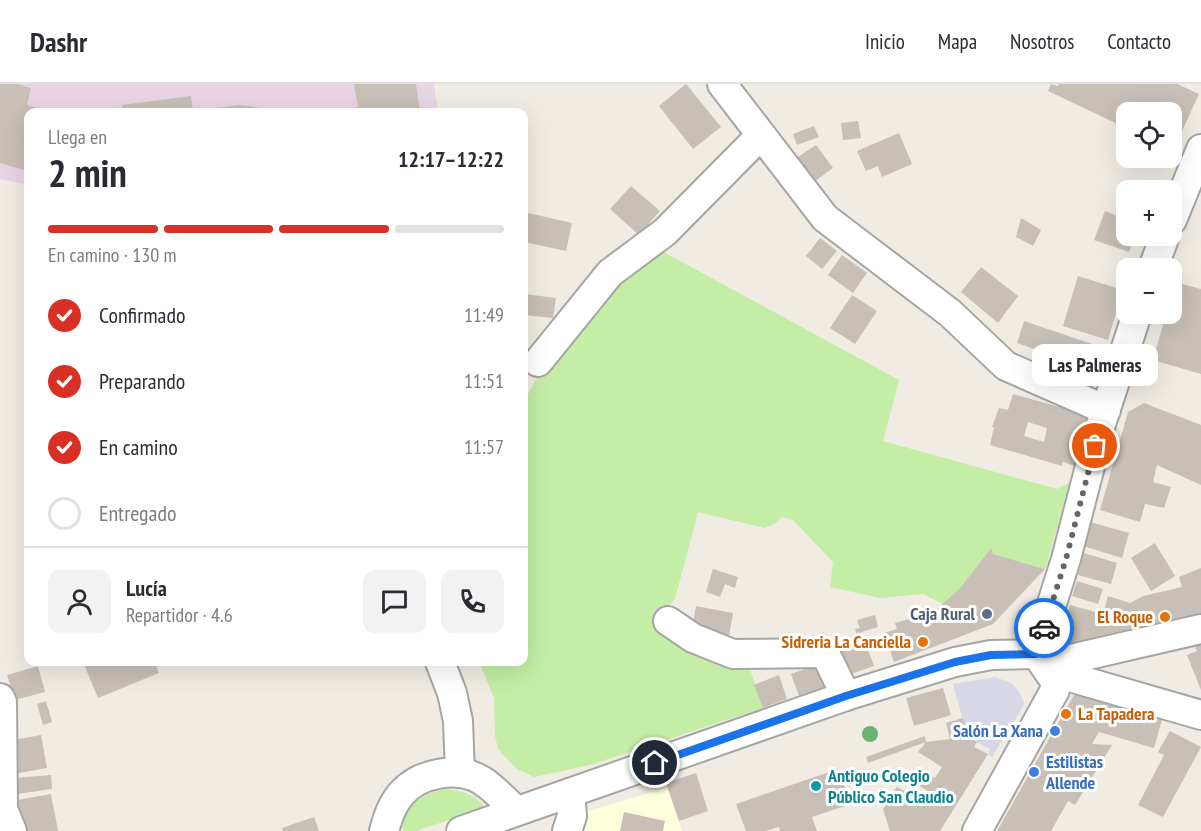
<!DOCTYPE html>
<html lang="es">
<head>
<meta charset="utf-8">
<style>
	:root { --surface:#fff; --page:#f2f2f3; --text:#2b2b33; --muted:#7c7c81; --line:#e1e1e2; --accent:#d93025 }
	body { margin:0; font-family:"PT Sans Narrow",sans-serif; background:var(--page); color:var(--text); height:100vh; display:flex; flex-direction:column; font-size:22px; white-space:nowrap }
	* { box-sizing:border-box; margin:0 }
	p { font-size:20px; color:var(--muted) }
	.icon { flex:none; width:33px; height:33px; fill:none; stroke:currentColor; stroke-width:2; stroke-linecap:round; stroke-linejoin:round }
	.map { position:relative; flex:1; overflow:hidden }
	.drawer { position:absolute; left:24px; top:24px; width:504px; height:558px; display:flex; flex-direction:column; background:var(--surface); border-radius:12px; box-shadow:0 6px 24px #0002 }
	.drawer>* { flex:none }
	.controls { position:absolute; left:1116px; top:18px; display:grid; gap:12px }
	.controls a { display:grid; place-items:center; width:66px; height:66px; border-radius:12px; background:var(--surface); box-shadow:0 6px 24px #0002; font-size:30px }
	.pin { position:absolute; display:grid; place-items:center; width:51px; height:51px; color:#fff; margin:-26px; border:3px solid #fff; border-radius:50%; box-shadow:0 2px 6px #0007 }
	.courier { position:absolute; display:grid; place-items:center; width:60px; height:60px; margin:-30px; border:4px solid #1a73e8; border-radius:50%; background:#fff; color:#222; box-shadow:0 2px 8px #0007 }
	.bubble { position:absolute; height:42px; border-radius:12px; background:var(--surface); box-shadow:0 6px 24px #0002; font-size:20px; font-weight:700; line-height:42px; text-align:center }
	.summary em { font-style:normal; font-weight:700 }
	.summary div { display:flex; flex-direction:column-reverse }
	.summary { display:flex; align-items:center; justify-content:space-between; height:102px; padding:0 24px }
	h1 { font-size:39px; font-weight:700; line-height:45px }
	.bar { display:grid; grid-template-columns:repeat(4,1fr); gap:9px 6px; align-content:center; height:72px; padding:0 24px }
	.bar i { height:8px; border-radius:4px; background:var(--line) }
	.bar .selected { background:var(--accent) }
	.bar p { grid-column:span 4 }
	.line { display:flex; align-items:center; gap:15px; padding:0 24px; border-top:2px solid var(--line) }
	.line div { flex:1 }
	.round { display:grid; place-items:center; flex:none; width:63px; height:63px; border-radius:12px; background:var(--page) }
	ol { padding:0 24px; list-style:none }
	li { display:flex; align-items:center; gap:18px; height:66px }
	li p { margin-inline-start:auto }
	li .icon { padding:6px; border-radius:50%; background:var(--accent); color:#fff; stroke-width:4 }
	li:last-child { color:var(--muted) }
	li i { width:33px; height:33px; border:3px solid var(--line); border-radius:50% }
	header { display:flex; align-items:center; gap:36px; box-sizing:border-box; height:84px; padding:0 30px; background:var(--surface); border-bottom:2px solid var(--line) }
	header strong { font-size:28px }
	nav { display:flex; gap:33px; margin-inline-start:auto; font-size:21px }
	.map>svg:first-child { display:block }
</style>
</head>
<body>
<header>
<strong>Dashr</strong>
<nav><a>Inicio</a><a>Mapa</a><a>Nosotros</a><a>Contacto</a></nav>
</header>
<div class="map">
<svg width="1201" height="747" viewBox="0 0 1201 747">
	<rect width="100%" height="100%" fill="#f0ece3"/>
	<polygon fill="#e9d4e4" points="0,0 434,0 438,28 28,28 28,101 0,95"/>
	<polygon fill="#fdffdc" points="668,703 682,747 584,747 586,742 583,729"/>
	<g fill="#c4eda5">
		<polygon points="658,165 899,296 883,357 1057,405 1070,398 1045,485 993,470 991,464 961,503 943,520 923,510 880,514 830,503 833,478 793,436 782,433 774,440 764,444 698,428 675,515 666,525 747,577 763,624 590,681 534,693 517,685 498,665 495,652 494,614 479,578 524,578 524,318 539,289 619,202"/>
		<path d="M446,705C463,707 475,710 485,724L416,747H403L401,737C411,718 425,709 446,705Z"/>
	</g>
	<polygon fill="#d8d7e5" points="995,593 1011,599 1018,606 1024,618 1023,623 992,673 988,670 990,665 968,654 953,600"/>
	<g fill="#c8bfb6" fill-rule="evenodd">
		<polygon points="0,0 18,0 31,4 27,21 52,28 28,28 28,87 0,79"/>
		<polygon points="354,0 416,0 420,28 330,28 358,23"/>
		<polygon points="686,0 721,43 693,65 659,22"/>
		<polygon points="1051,0 1058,2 1059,0 1177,0 1199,10 1172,69 1172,28 1126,28 1126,44 1048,7"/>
		<polygon points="191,12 193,27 240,21 288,28 123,28 122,21"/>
		<polygon points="858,37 861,54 843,56 841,39"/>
		<polygon points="814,42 819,53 797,61 793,50"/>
		<polygon points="899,49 912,80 882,93 878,82 866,87 857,67"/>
		<polygon points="816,61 833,84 815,97 798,73"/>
		<polygon points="631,102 660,127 639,151 610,125"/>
		<polygon points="1105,127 1126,135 1126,152 1135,152 1129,168 1094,156"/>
		<polygon points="524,128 572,139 566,167 524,158"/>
		<polygon points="1021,134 1041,146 1033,162 1016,153"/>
		<polygon points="820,154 837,167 822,185 806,172"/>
		<polygon points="842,171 867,189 853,209 828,191"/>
		<polygon points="981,183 1018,212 998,239 961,208"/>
		<polygon points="1078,192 1123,206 1108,256 1063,242"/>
		<polygon points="1175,198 1201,205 1201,290 1153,276 1166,230 1172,230 1172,210"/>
		<polygon points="525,210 556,214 553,234 524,231"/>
		<polygon points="852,211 877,227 855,260 830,244"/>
		<polygon points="1024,237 1092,260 1084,282 1017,259"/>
		<polygon points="1065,279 1094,288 1091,308 1062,299"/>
		<path d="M1013,310L1090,332L1075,382L1063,378L1062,382L990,361L994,343H992L999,324L1008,326ZM1028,338L1047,344L1044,358L1024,352Z"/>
		<polygon points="1144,319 1201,341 1201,401 1157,381 1153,398 1171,403 1164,424 1145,420 1140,438 1100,426 1128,328"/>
		<polygon points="1090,438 1129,449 1122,474 1083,462"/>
		<polygon points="1155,459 1175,492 1151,507 1131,474"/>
		<polygon points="991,464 993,470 1045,485 993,540 894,578 884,549 897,545 895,539 934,528 961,503"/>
		<polygon points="1084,469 1117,479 1111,500 1078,491"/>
		<polygon points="1201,484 1201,531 1153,546 1069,565 1060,556 1070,521 1103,530 1108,512 1130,519 1143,512 1182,503 1179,493"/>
		<polygon points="713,485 738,493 735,504 725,500 720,513 706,508"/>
		<polygon points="1077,497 1103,505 1098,520 1072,512"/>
		<polygon points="696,522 733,529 729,552 692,545"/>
		<polygon points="875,531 878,543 861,548 874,582 848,591 838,566 859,558 855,545 860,544 857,536"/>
		<polygon points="1201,561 1201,606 1187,571 1197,567 1195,563"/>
		<polygon points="83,578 155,578 159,589 98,614"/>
		<polygon points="816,581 824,603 799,612 791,590"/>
		<polygon points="38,582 45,608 15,616 7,591"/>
		<polygon points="779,591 787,615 763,624 754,601"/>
		<polygon points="943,604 951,631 914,642 906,614"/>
		<polygon points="1075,609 1165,625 1154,664 1099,648 1092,660 1112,661 1075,721 1068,717 1051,747 997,747"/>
		<polygon points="46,617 52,638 43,641 37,620"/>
		<polygon points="963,634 968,654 977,658 974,663 988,670 940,747 890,747 883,725 897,703 921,717 928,707 920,702 927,689 935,694 942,683 918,668 926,658 950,655 946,639"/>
		<polygon points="1170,647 1201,663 1163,733 1138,721 1164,671 1158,668"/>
		<polygon points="41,651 47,684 13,690 8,657"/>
		<polygon points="925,652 926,658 868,679 866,673"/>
		<polygon points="838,685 851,720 812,733 817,747 780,747 779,743 766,747 746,747 736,720"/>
		<polygon points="696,689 708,727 679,737 666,699"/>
		<polygon points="51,691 52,705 17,710 15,694"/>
		<polygon points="51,710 58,747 22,747 17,716"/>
		<polygon points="624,728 665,737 663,747 620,747"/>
		<polygon points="314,733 319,747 283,747 282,744"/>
	</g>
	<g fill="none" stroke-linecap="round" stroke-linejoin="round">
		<g stroke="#a5a5a5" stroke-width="32">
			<g id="minor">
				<polyline points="722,0 825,134 950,229 1006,282 1106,326"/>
				<polyline points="1172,136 1201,65"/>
				<polyline points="1153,184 1165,152"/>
				<polyline points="538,278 610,189 665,148 761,51"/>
				<polyline points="668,537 693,554 733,570 825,569 846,612"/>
				<polyline points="1036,570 1066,475 1101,340 1137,230"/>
				<polyline points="1043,574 1071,575 1201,545"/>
				<polyline points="440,578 452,609 458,637 460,689"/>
				<polyline points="0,614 2,618 3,725 12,747"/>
				<path d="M384,747C388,733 392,720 402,709C420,689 457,682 481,696C494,704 505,716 516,727"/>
				<polyline points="461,747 846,612 955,578 991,571 1036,570 1073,594 1201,631"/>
				<polyline points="567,747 572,732 570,709"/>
				<polyline points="977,747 1055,606 1055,597 1039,574"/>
			</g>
		</g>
		<use href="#minor" stroke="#fff" stroke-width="28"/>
	</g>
	<circle fill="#6eb273" cx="870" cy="650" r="8"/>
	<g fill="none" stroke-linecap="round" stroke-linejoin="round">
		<polyline stroke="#686663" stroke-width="6" stroke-dasharray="0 10.8" points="1044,544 1066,475 1095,362"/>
		<polyline stroke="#1a73e8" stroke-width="8" points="655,679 846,612 955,578 991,571 1036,570 1044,544"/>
	</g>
	<circle fill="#5c6f8a" stroke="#fff" stroke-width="2" cx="987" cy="530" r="6"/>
	<g fill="#e8710a" stroke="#fff" stroke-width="2">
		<circle cx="1165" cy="533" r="6"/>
		<circle cx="923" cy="558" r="6"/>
		<circle cx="1066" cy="630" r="6"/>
	</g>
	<g fill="#3f7fe0" stroke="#fff" stroke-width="2">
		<circle cx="1055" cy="647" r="6"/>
		<circle cx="1034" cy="688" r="6"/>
	</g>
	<circle fill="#0f9aa8" stroke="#fff" stroke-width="2" cx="816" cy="702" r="6"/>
	<g text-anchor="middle" stroke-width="6" stroke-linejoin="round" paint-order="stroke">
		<g font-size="18" font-weight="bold" fill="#4e5e75" stroke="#fff" text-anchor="end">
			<text x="975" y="536">Caja Rural</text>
		</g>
		<g font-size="18" font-weight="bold" fill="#c56008" stroke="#fff" text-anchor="end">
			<text x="1153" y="539">El Roque</text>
			<text x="911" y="564">Sidreria La Canciella</text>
			<text x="1078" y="636" text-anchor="start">La Tapadera</text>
		</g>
		<g font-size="18" font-weight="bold" fill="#366cbe" stroke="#fff" text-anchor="end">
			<text x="1043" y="653">Salón La Xana</text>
			<text x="1046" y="684" text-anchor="start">Estilistas<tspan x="1046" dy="21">Allende</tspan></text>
		</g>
		<g font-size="18" font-weight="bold" fill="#0d838f" stroke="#fff" text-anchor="start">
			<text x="828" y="698">Antiguo Colegio<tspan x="828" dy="21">Público San Claudio</tspan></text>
		</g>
	</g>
</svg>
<div class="controls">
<a><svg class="icon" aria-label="locate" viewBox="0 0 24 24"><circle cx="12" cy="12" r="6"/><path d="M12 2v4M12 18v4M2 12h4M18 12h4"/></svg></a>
<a>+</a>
<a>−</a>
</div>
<div class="pin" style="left:1095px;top:362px;background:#ea580c"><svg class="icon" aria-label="bag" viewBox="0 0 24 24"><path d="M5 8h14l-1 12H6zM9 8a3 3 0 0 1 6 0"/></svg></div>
<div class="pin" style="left:655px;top:679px;background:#1f2937"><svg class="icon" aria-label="home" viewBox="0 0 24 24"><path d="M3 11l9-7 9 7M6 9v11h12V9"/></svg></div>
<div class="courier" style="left:1044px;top:544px"><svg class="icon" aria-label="car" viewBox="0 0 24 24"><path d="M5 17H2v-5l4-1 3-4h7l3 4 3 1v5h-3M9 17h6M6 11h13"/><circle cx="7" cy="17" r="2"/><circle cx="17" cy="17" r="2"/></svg></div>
<div class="bubble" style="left:1032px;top:260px;width:126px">Las Palmeras</div>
<section class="drawer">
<div class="summary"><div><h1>2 min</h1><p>Llega en</p></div><em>12:17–12:22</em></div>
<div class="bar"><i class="selected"></i><i class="selected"></i><i class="selected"></i><i></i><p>En camino · 130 m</p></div>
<ol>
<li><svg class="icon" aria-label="check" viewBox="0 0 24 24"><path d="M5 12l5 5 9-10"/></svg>Confirmado<p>11:49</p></li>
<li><svg class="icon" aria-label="check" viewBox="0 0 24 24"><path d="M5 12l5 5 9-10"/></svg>Preparando<p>11:51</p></li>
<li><svg class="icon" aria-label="check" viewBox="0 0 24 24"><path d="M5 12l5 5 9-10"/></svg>En camino<p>11:57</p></li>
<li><i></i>Entregado</li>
</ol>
<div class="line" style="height:108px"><a class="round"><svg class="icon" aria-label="person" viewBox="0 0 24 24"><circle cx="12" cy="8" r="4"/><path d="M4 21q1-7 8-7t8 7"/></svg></a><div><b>Lucía</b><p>Repartidor · 4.6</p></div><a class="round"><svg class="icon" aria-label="chat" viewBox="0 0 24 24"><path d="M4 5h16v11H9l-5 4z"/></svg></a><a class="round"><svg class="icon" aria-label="phone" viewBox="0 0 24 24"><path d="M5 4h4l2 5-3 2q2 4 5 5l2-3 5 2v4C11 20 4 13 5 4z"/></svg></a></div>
</section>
</div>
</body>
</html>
